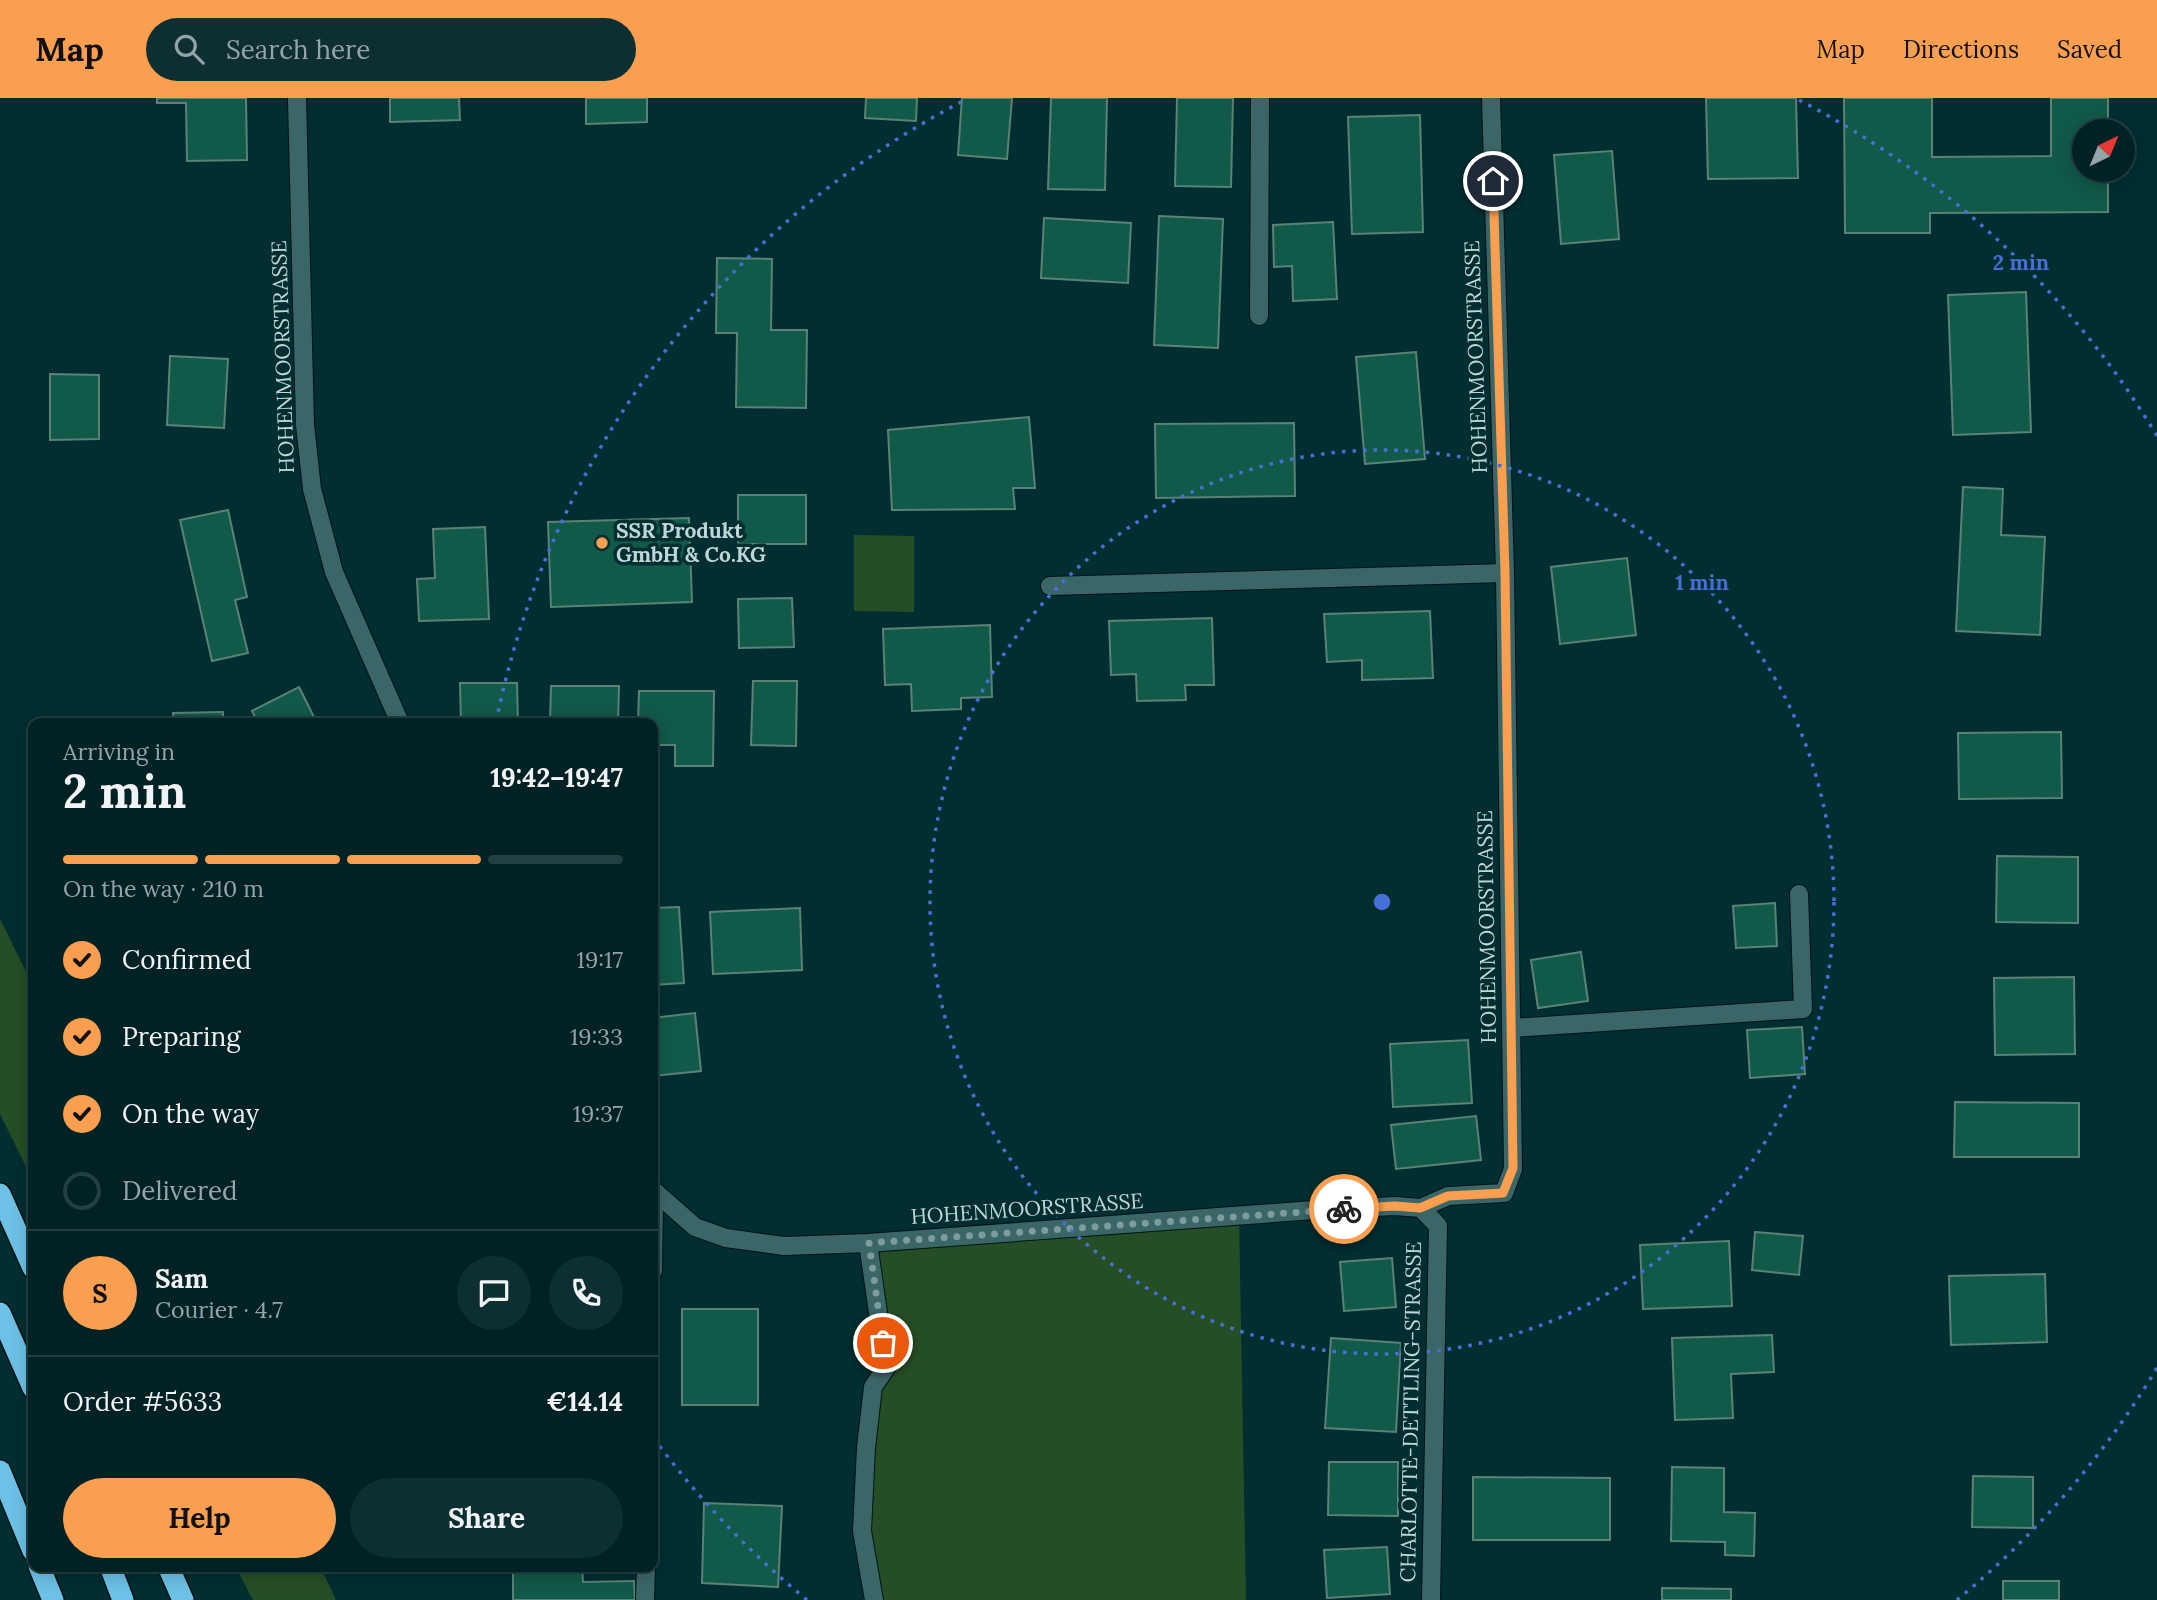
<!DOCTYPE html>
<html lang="en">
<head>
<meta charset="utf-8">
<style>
	:root { --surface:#002225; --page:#0e2f32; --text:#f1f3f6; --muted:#95a4a7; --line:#223f42; --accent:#fa9f4f }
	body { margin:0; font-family:Lora,serif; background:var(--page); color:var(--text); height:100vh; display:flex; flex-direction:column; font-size:26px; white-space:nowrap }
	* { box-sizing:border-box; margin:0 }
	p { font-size:23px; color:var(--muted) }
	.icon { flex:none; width:38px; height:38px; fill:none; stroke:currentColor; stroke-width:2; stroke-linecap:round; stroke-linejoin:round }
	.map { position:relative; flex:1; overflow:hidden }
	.side { position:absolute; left:28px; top:620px; width:630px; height:854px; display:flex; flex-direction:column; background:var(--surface); border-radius:14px; box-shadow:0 4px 18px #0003,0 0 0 2px var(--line) }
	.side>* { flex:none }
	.needle { width:46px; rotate:43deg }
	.controls { position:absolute; left:2072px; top:21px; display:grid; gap:14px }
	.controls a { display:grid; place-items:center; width:63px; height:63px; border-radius:50%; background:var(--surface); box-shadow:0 4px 18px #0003,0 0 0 2px var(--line); font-size:35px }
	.pin { position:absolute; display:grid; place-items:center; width:60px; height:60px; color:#fff; margin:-30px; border:4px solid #fff; border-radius:50%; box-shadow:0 2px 7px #0007 }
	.courier { position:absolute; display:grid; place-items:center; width:70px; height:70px; margin:-35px; border:5px solid #fa9f4f; border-radius:50%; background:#fff; color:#222; box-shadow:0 2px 9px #0007 }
	.head em { font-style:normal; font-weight:800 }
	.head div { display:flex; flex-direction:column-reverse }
	.head { display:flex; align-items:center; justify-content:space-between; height:119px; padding:0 35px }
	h1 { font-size:46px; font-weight:800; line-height:52px }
	.bar { display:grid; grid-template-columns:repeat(4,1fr); gap:10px 7px; align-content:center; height:84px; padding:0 35px }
	.bar i { height:9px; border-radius:5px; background:var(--line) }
	.bar .on { background:var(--accent) }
	.bar p { grid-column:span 4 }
	.line { display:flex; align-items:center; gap:18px; padding:0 35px; border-top:2px solid var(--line) }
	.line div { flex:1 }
	.round { display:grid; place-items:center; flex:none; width:74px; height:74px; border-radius:37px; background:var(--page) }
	ol { padding:0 35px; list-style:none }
	li { display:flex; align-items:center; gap:21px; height:77px }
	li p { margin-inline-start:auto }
	li .icon { padding:7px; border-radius:50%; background:var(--accent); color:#111; stroke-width:4 }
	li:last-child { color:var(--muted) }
	li i { width:38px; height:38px; border:4px solid var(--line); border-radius:50% }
	.cta { display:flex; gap:14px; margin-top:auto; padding:14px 35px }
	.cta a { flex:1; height:80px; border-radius:42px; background:var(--accent); color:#111; font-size:28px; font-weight:800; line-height:80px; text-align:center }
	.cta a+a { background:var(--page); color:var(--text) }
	header { display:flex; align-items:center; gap:42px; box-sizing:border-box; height:98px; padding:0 35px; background:var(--accent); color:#111 }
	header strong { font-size:33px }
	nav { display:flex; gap:38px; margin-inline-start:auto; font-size:24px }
	.search { width:490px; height:63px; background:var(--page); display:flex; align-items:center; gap:18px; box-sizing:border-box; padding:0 24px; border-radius:38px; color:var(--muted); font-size:26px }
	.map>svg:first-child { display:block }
</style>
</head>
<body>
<header>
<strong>Map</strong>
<div class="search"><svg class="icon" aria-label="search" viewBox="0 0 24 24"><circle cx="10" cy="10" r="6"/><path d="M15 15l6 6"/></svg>Search here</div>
<nav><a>Map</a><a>Directions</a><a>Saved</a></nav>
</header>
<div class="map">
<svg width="2157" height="1502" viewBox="0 0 2157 1502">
	<rect width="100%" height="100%" fill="#002e31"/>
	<g fill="#264e26">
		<polygon points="854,437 914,438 914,514 854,513"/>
		<polygon points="0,821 33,888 33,1083 0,1016"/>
		<polygon points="1239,1117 1246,1502 874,1502 862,1433 873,1289 886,1269 868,1145"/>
		<polygon points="235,1468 320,1468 336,1502 253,1502"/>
	</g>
	<g fill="#115948" stroke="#5b8275" stroke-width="2">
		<polygon points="157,0 246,0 247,62 187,63 186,5 157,5"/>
		<polygon points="390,0 459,0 460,22 390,24"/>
		<polygon points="586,0 647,0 647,24 586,26"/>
		<polygon points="866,0 917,0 916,23 865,20"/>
		<polygon points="962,0 1012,0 1007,61 958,57"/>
		<polygon points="1051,0 1107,0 1105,92 1048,91"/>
		<polygon points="1177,0 1233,0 1231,89 1175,88"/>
		<polygon points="1706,0 1796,0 1798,80 1708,81"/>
		<polygon points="1844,0 1932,0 1932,59 2051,58 2051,0 2108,0 2108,33 2084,33 2084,72 2108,72 2108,114 1930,115 1930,135 1845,135"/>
		<polygon points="1420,17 1423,134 1352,136 1348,19"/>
		<polygon points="1612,53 1619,141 1561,146 1554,57"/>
		<polygon points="1159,118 1223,121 1218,250 1154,247"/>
		<polygon points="1044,120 1131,125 1128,185 1041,180"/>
		<polygon points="1333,124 1337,201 1293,203 1292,168 1274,169 1273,127"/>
		<polygon points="717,160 772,161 771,232 807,232 806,310 736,309 737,235 716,235"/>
		<polygon points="2026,194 2031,334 1953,337 1948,197"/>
		<polygon points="1416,254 1425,361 1365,366 1356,259"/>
		<polygon points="170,258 228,261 224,330 167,327"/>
		<polygon points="50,276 99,277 99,341 50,342"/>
		<polygon points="1029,319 1035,390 1013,390 1015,411 892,412 888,332"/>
		<polygon points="1294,325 1295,398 1156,400 1155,326"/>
		<polygon points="1963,389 2003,391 2001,437 2045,439 2040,537 1956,533"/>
		<rect x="738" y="397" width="68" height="49"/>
		<polygon points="228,412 247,499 235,502 248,555 212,563 180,422"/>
		<polygon points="689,420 692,504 551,509 548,424"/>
		<polygon points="485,429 489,521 419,523 417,481 435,480 433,431"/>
		<polygon points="1627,460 1636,537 1560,546 1551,469"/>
		<polygon points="792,500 794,549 739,550 738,501"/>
		<polygon points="1430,513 1433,580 1362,582 1362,562 1327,564 1324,516"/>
		<polygon points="1212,520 1214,587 1185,587 1186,602 1137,603 1136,576 1111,577 1109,523"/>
		<polygon points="990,527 992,599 961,600 961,611 912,613 911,586 885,587 883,531"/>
		<polygon points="753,583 797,583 796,648 751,647"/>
		<polygon points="460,585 517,585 518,625 461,625"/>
		<polygon points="551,588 619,588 618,625 550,625"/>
		<polygon points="299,589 317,625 258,625 252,613"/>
		<polygon points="639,593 714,593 713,668 675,668 675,647 653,647 653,625 638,625"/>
		<polygon points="223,614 223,625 174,625 173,615"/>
		<polygon points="2061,634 2062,700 1959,701 1958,635"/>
		<polygon points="1997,758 2078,759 2078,825 1996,824"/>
		<polygon points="1775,805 1777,848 1736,850 1733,808"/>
		<polygon points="679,809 684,885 653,887 653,810"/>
		<polygon points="800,810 802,872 713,876 710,814"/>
		<polygon points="1581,854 1588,903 1538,910 1531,862"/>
		<polygon points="2074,879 2075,956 1995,957 1994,880"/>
		<polygon points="695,915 701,973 653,978 653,920"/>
		<polygon points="1802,929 1805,976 1750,980 1747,932"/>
		<polygon points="1468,942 1472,1005 1393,1009 1390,946"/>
		<polygon points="1955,1004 2079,1005 2079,1059 1954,1059"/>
		<polygon points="1476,1018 1481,1062 1396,1071 1391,1027"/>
		<polygon points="1755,1134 1803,1138 1799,1177 1752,1172"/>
		<polygon points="1729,1143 1732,1208 1643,1211 1640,1147"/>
		<polygon points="1392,1160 1396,1209 1344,1213 1340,1164"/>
		<polygon points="2045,1176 2047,1244 1951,1247 1949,1178"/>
		<rect x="682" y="1211" width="76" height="96"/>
		<polygon points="1772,1237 1774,1274 1731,1276 1733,1320 1675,1322 1672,1240"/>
		<polygon points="1331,1240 1401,1245 1396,1334 1325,1330"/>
		<polygon points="1329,1364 1398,1364 1398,1418 1328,1417"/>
		<polygon points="1672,1369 1724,1370 1724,1414 1755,1415 1754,1458 1725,1457 1725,1444 1671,1443"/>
		<polygon points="1973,1378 2033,1379 2033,1430 1972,1429"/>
		<polygon points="1473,1379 1610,1380 1610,1442 1473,1442"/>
		<polygon points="704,1405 782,1408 778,1489 702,1485"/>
		<polygon points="1387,1449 1390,1496 1327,1500 1324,1452"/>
		<polygon points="513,1468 582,1468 583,1484 634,1483 635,1502 513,1502"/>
		<rect x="2003" y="1483" width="56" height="19"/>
		<polygon points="1662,1490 1731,1491 1731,1502 1662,1502"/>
	</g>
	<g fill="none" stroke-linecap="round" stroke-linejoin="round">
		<g stroke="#001415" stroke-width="20">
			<g id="lane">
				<polyline points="1259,218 1260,0"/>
				<polyline points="653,1173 654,1094"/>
				<polyline points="645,1502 646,1468"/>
			</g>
		</g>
		<g stroke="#001415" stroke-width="20">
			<g id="street">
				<polyline points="297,0 305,327 312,391 334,474 400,625"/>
				<polyline points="1050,488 1505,475"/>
				<polyline points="1512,930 1803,911 1799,796"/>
				<polyline points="653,1092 695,1129 726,1140 784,1148 868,1145 1314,1112 1395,1108 1421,1110 1438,1128 1431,1502"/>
				<polyline points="1421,1110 1448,1098 1504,1095 1513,1071 1505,475 1491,0"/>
				<polyline points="868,1145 886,1270 873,1289 866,1350 862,1433 874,1502"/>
			</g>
		</g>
		<g stroke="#001415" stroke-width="24">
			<g id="highway">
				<polyline points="0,1096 33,1170"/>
				<polyline points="0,1215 33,1290"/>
				<polyline points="0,1373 33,1453"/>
				<polyline points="39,1468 53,1502"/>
				<polyline points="110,1468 123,1502"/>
				<polyline points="168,1468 183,1502"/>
			</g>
		</g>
		<use href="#lane" stroke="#3b6668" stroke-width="18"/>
		<use href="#street" stroke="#3b6668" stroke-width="18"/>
		<use href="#highway" stroke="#6dc1e6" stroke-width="21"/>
	</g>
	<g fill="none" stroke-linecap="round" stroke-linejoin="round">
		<polyline stroke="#7d9c9e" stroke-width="7" stroke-dasharray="0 12.6" points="883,1245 869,1145 1344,1111"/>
		<polyline stroke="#fa9f4f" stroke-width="9" points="1344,1111 1395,1108 1420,1110 1448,1098 1503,1095 1513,1070 1505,475 1493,83"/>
	</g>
	<g fill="none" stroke="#4670d8" stroke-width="3.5" stroke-dasharray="3.5 7">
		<circle cx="1382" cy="804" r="452"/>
		<path d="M2157 1270A904 904 0 0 1 1957 1502M807 1502A904 904 0 0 1 655 1342M496 624A904 904 0 0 1 965 2M1799 2A904 904 0 0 1 2157 338"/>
	</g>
	<circle fill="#fa9f4f" stroke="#002e31" stroke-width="2.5" cx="602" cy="445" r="7"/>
	<g text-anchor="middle" stroke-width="7" stroke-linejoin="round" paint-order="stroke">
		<g font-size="21" fill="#c0d7d8" stroke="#002e31">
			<text transform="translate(283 259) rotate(-92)" y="7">HOHENMOORSTRASSE</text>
			<text transform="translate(1476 259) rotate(-92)" y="7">HOHENMOORSTRASSE</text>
			<text transform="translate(1487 829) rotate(-91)" y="7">HOHENMOORSTRASSE</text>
			<text transform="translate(1027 1111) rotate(-4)" y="7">HOHENMOORSTRASSE</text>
			<text transform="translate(1411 1314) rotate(-89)" y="7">CHARLOTTE-DETTLING-STRASSE</text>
		</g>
		<g font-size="21" font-weight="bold" fill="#c0d7d8" stroke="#002e31" text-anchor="start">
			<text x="616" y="440">SSR Produkt<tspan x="616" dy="24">GmbH &amp; Co.KG</tspan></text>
		</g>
	</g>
	<circle cx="1382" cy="804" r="10" fill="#4670d8" stroke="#002e31" stroke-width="3.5"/>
	<g font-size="21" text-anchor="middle" font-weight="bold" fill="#4670d8" stroke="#002e31" stroke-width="7" stroke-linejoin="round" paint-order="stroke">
		<text x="2021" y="172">2 min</text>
		<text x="1702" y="492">1 min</text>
	</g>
</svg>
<div class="controls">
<a><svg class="needle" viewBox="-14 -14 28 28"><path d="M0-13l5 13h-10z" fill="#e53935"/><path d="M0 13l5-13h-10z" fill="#95a4a7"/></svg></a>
</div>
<div class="pin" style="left:883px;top:1245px;background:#ea580c"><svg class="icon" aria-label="bag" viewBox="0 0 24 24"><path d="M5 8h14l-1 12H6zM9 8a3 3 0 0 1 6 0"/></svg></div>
<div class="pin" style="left:1493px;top:83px;background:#1f2937"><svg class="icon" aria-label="home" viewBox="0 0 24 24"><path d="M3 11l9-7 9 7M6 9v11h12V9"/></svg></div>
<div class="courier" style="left:1344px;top:1111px"><svg class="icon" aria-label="bike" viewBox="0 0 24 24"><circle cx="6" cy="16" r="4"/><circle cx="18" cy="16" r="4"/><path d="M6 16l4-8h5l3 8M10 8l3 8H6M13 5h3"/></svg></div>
<section class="side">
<div class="head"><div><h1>2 min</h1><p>Arriving in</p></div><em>19:42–19:47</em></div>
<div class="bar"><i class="on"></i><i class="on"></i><i class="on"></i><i></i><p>On the way · 210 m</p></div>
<ol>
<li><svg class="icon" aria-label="check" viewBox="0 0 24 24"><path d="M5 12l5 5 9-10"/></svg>Confirmed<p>19:17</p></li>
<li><svg class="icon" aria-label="check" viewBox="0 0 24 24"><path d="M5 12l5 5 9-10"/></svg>Preparing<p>19:33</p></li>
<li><svg class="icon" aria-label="check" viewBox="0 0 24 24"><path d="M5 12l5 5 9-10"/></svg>On the way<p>19:37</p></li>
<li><i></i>Delivered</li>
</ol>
<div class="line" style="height:126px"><b class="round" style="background:var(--accent);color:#111">S</b><div><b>Sam</b><p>Courier · 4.7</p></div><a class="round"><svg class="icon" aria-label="chat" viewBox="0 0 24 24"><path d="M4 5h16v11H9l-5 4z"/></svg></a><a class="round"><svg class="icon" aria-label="phone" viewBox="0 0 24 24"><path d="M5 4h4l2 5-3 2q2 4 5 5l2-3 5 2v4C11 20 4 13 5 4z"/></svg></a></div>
<div class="line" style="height:91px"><div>Order #5633</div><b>€14.14</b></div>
<div class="cta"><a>Help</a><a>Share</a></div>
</section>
</div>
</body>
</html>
